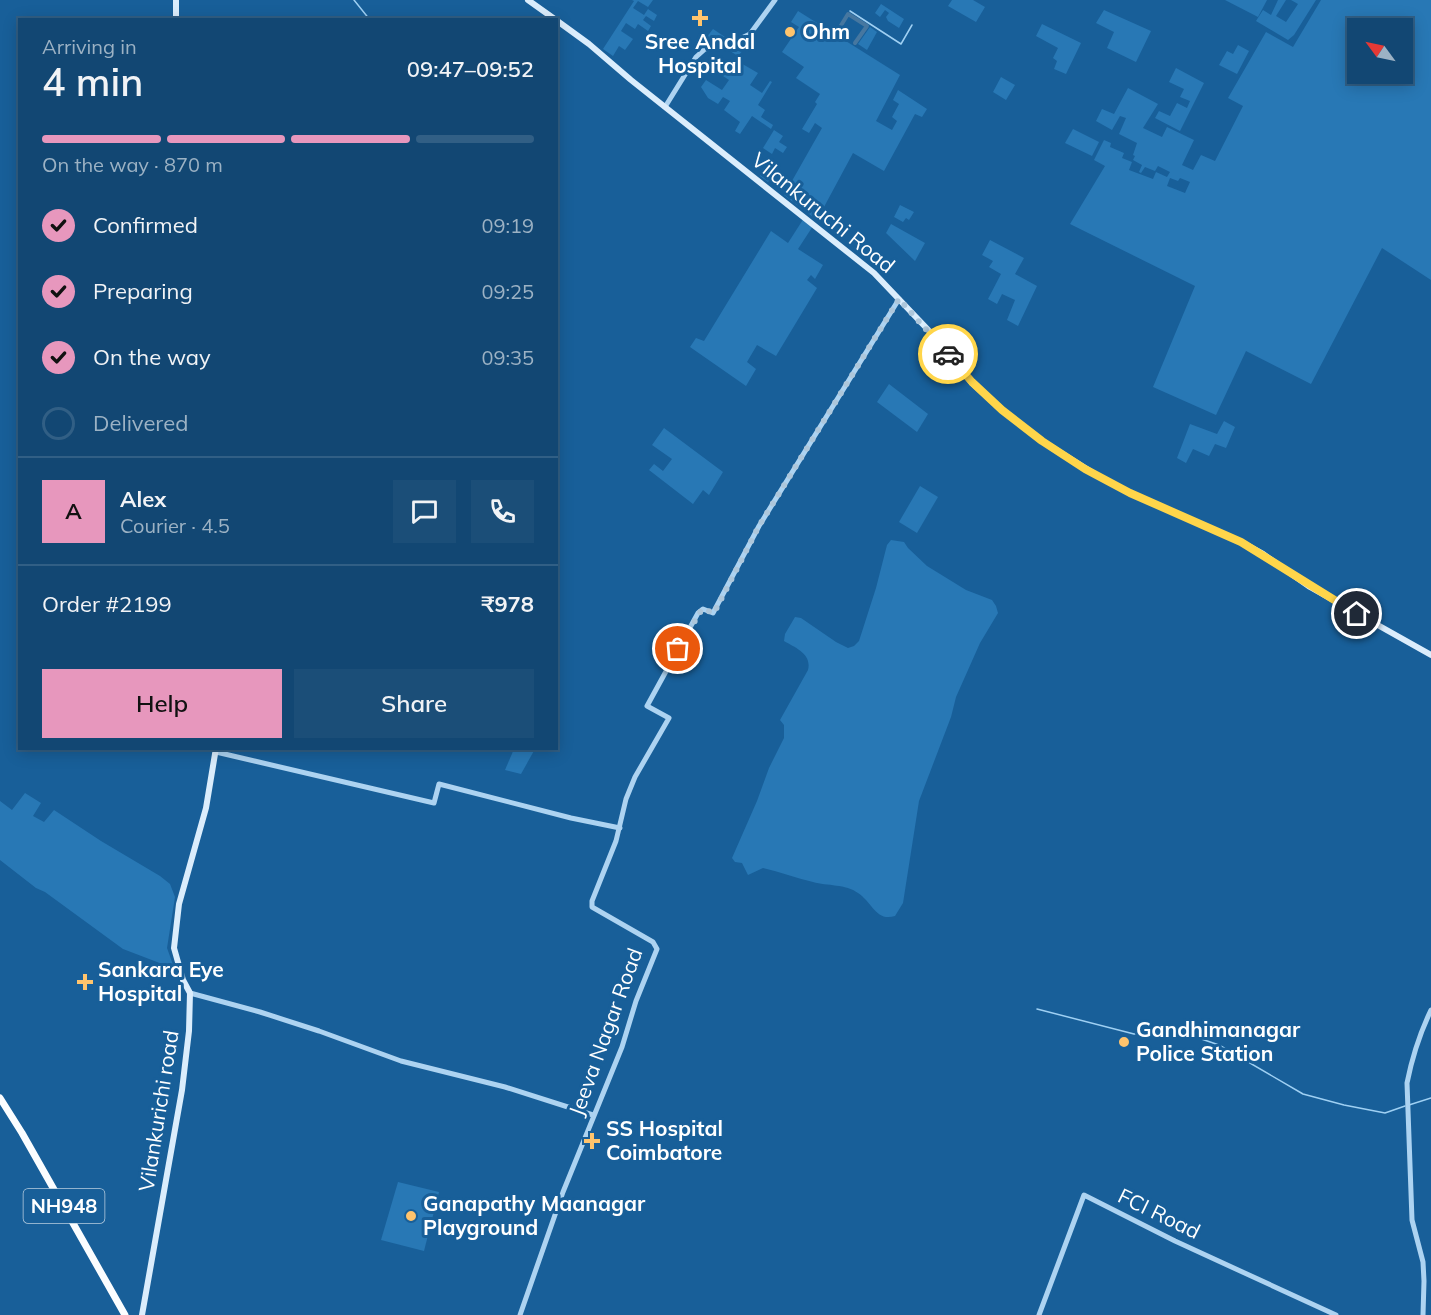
<!DOCTYPE html>
<html lang="en">
<head>
<meta charset="utf-8">
<style>
	:root { --surface:#124773; --page:#1b4e78; --text:#f1f3f6; --muted:#9cb2c4; --line:#315f85; --accent:#e797bd }
	body { margin:0; font-family:Mulish,sans-serif; background:var(--page); color:var(--text); height:100vh; display:flex; flex-direction:column; font-size:22px; white-space:nowrap }
	* { box-sizing:border-box; margin:0 }
	p { font-size:20px; color:var(--muted) }
	.icon { flex:none; width:33px; height:33px; fill:none; stroke:currentColor; stroke-width:2; stroke-linecap:round; stroke-linejoin:round }
	.map { position:relative; flex:1; overflow:hidden }
	.details { position:absolute; left:18px; top:18px; width:540px; height:732px; display:flex; flex-direction:column; background:var(--surface); border-radius:0px; box-shadow:0 3px 15px #0003,0 0 0 2px var(--line) }
	.details>* { flex:none }
	.needle { width:39px; rotate:303deg }
	.controls { position:absolute; left:1347px; top:18px; display:grid; gap:12px }
	.controls a { display:grid; place-items:center; width:66px; height:66px; border-radius:0px; background:var(--surface); box-shadow:0 3px 15px #0003,0 0 0 2px var(--line); font-size:30px }
	.pin { position:absolute; display:grid; place-items:center; width:51px; height:51px; color:#fff; margin:-26px; border:3px solid #fff; border-radius:50%; box-shadow:0 2px 6px #0007 }
	.courier { position:absolute; display:grid; place-items:center; width:60px; height:60px; margin:-30px; border:4px solid #ffd54a; border-radius:50%; background:#fff; color:#222; box-shadow:0 2px 8px #0007 }
	.summary em { font-style:normal; font-weight:600 }
	.summary div { display:flex; flex-direction:column-reverse }
	.summary { display:flex; align-items:center; justify-content:space-between; height:102px; padding:0 24px }
	h1 { font-size:39px; font-weight:600; line-height:45px }
	.bar { display:grid; grid-template-columns:repeat(4,1fr); gap:9px 6px; align-content:center; height:72px; padding:0 24px }
	.bar i { height:8px; border-radius:4px; background:var(--line) }
	.bar .on { background:var(--accent) }
	.bar p { grid-column:span 4 }
	.line { display:flex; align-items:center; gap:15px; padding:0 24px; border-top:2px solid var(--line) }
	.line div { flex:1 }
	.round { display:grid; place-items:center; flex:none; width:63px; height:63px; border-radius:0px; background:var(--page) }
	ol { padding:0 24px; list-style:none }
	li { display:flex; align-items:center; gap:18px; height:66px }
	li p { margin-inline-start:auto }
	li .icon { padding:6px; border-radius:50%; background:var(--accent); color:#111; stroke-width:4 }
	li:last-child { color:var(--muted) }
	li i { width:33px; height:33px; border:3px solid var(--line); border-radius:50% }
	.button { display:flex; gap:12px; margin-top:auto; padding:12px 24px }
	.button a { flex:1; height:69px; border-radius:0px; background:var(--accent); color:#111; font-size:24px; font-weight:600; line-height:69px; text-align:center }
	.button a+a { background:var(--page); color:var(--text) }
	.map>svg:first-child { display:block }
</style>
</head>
<body>
<div class="map">
<svg width="1431" height="1315" viewBox="0 0 1431 1315">
	<rect width="100%" height="100%" fill="#185f99"/>
	<g fill="#2878b5" fill-rule="evenodd">
		<polygon points="632,0 653,0 648,7 638,1 633,8 644,15 648,9 657,15 654,21 646,16 643,20 651,26 648,31 638,24 635,29 626,23 621,31 633,39 625,50 619,46 613,56 603,49 634,1"/>
		<polygon points="952,0 973,0 985,7 976,22 948,6"/>
		<polygon points="1225,0 1267,0 1258,17"/>
		<polygon points="1278,0 1286,0 1276,16 1286,22 1298,4 1291,0 1316,0 1294,35 1288,40 1256,21 1263,10 1271,15"/>
		<path d="M1321,0H1431V280L1382,248L1311,384L1246,351L1216,415L1153,387L1195,286L1070,224L1105,166L1094,160L1104,140L1111,143L1110,147L1124,153L1122,158L1132,162L1129,170L1153,179L1156,172L1167,177L1170,172L1158,166L1155,171L1145,167L1141,173L1139,172L1142,165L1133,160L1135,156L1133,155L1137,143L1119,134L1126,118L1120,116L1112,130L1096,121L1102,109L1114,114L1128,88L1158,104L1143,128L1162,137L1167,127L1194,140L1182,165L1193,170L1201,155L1215,161L1243,106L1228,98L1266,32L1293,47ZM1402,28V74H1358V28ZM1170,178L1178,181L1180,178L1190,182L1185,193L1167,186Z"/>
		<polygon points="881,4 904,19 899,28 888,21 886,17 889,13 885,10 880,17 875,13"/>
		<polygon points="1104,10 1151,31 1136,62 1107,48 1114,32 1096,23"/>
		<polygon points="798,11 900,75 876,121 892,130 897,121 892,117 899,104 893,100 898,90 927,109 922,117 915,114 884,171 853,153 817,220 784,195 822,128 815,123 809,133 802,129 817,104 815,102 820,94 796,78 804,67 782,52 799,27 791,22"/>
		<polygon points="1042,24 1081,43 1066,74 1054,69 1057,61 1053,58 1058,48 1036,36"/>
		<polygon points="870,27 877,32 867,50 858,44"/>
		<polygon points="713,29 731,41 698,53 696,51"/>
		<polygon points="750,37 753,39 738,56 730,51 728,47"/>
		<polygon points="1238,45 1249,51 1237,74 1219,65 1227,51 1233,54"/>
		<polygon points="739,62 758,73 750,85 762,93 770,81 772,82 758,105 765,110 761,117 773,125 771,129 752,116 740,134 735,131 740,122 724,110 730,101 723,97 718,104 708,98 701,87 706,80 722,90 729,80 717,72 721,67 731,74"/>
		<polygon points="1176,68 1204,83 1180,131 1155,118 1159,111 1170,116 1177,103 1187,108 1190,101 1180,97 1184,89 1169,82"/>
		<polygon points="1001,77 1015,85 1006,100 993,92"/>
		<polygon points="1073,129 1099,142 1092,156 1065,143"/>
		<polygon points="774,130 783,136 779,142 787,147 783,153 775,148 772,154 763,148"/>
		<polygon points="769,161 778,166 768,182 760,176"/>
		<polygon points="900,205 914,212 909,220 906,218 903,222 894,217"/>
		<polygon points="804,218 813,226 798,249 823,265 815,279 811,275 807,280 817,288 776,356 757,345 747,362 756,369 746,386 690,347 696,338 704,341 771,231 788,243"/>
		<polygon points="891,224 925,243 915,261 886,233"/>
		<polygon points="990,240 1024,258 1015,274 1037,286 1018,326 1007,320 1015,300 1002,294 997,304 988,299 1001,274 989,267 993,261 982,255"/>
		<polygon points="889,384 928,414 917,432 877,402"/>
		<polygon points="1224,421 1235,427 1226,448 1215,444 1209,456 1193,449 1186,463 1177,458 1190,424 1217,434"/>
		<polygon points="664,428 723,472 709,495 703,490 693,504 649,470 654,464 663,471 672,459 652,445"/>
		<polygon points="920,486 938,497 917,533 899,522"/>
		<path d="M891,540L904,542L908,548L927,566L966,590L992,600L996,606L998,613L980,643L956,697L951,717L919,801L903,903L895,916C876,922 872,902 858,893C846,884 827,886 813,882C796,878 780,872 763,868L748,875L742,863L735,862L732,858L757,801L769,768L784,738V725L780,720L808,670C812,654 796,648 784,641L785,634L795,617L801,618L836,642L848,648L854,646L859,641L876,588L887,545Z"/>
		<polygon points="514,749 535,749 521,774 505,770"/>
		<polygon points="25,793 41,803 33,816 44,822 54,810 101,841 160,876 170,884 175,897 167,948 176,973 172,973 169,967 157,962 123,949 45,892 36,888 0,860 0,801 12,810"/>
		<polygon points="398,1182 439,1192 424,1251 381,1240"/>
	</g>
	<g fill="none" stroke-linecap="round" stroke-linejoin="round">
		<g stroke="#9fd0f3" stroke-width="1.5">
			<polyline points="354,0 370,20"/>
			<polyline points="850,11 901,44 912,25"/>
			<polyline points="1037,1009 1134,1034 1181,1032 1219,1045 1303,1094 1344,1105 1385,1113 1405,1106"/>
			<polyline points="1409,1105 1431,1098"/>
		</g>
		<polyline stroke="#4677a0" stroke-width="4" points="837,32 848,14 867,26 855,43"/>
		<g stroke="#add3f1" stroke-width="5">
			<polyline points="665,107 696,57 705,49 729,44 750,34 775,0"/>
			<polyline points="216,752 434,803 439,784 571,818 620,828"/>
			<polyline points="190,993 260,1012 319,1031 401,1061 505,1087 593,1115"/>
			<polyline points="520,1315 563,1192 622,1047 636,1001 657,949 653,942 592,907 592,901 616,841 626,799 635,777 669,718 647,706 698,613 703,609 713,613 759,526 899,299"/>
			<polyline points="1039,1315 1084,1195 1175,1241 1336,1315"/>
			<path d="M1423,1315L1424,1281L1423,1262L1412,1220L1407,1083C1412,1058 1420,1033 1431,1010"/>
		</g>
		<g stroke="#dbedfc" stroke-width="6">
			<polyline points="176,0 176,20"/>
			<polyline points="528,0 556,20"/>
			<polyline points="556,20 589,44 631,80 874,273 934,336 972,383 1002,410 1042,441 1098,476 1130,493 1241,542 1263,554 1310,587 1431,655"/>
			<polyline points="142,1315 182,1090 189,1031 190,993 183,980 174,948 179,904 206,808 216,748"/>
		</g>
		<polyline stroke="#fbfdff" stroke-width="7" points="0,1098 22,1133 125,1315"/>
	</g>
	<g fill="none" stroke-linecap="round" stroke-linejoin="round">
		<polyline stroke="#aec7db" stroke-width="6" stroke-dasharray="0 10.8" points="678,649 702,609 714,613 759,526 899,299 948,354"/>
		<polyline stroke="#ffd54a" stroke-width="8" points="948,354 972,382 1002,410 1042,441 1085,469 1130,493 1241,542 1357,614"/>
	</g>
	<g fill="#ffc46d" stroke="#185f99" stroke-width="2">
		<path d="M697 9h6v6h6v6h-6v6h-6v-6h-6v-6h6z"/>
		<circle cx="790" cy="32" r="6"/>
		<path d="M82 973h6v6h6v6h-6v6h-6v-6h-6v-6h6z"/>
		<circle cx="1124" cy="1042" r="6"/>
		<path d="M589 1132h6v6h6v6h-6v6h-6v-6h-6v-6h6z"/>
		<circle cx="411" cy="1216" r="6"/>
	</g>
	<g text-anchor="middle" stroke-width="6" stroke-linejoin="round" paint-order="stroke">
		<rect fill="#185f99" stroke="#bacfe0" stroke-width="1.5" x="23.5" y="1189" width="81" height="34" rx="4.5"/>
		<g font-size="20" font-weight="bold" fill="#fff">
			<text x="64" y="1213">NH948</text>
		</g>
		<g font-size="21" font-weight="bold" fill="#fff" stroke="#185f99" text-anchor="start">
			<text x="802" y="39">Ohm</text>
			<text x="700" y="49" text-anchor="middle">Sree Andal<tspan x="700" dy="24">Hospital</tspan></text>
			<text x="98" y="977">Sankara Eye<tspan x="98" dy="24">Hospital</tspan></text>
			<text x="1136" y="1037">Gandhimanagar<tspan x="1136" dy="24">Police Station</tspan></text>
			<text x="606" y="1136">SS Hospital<tspan x="606" dy="24">Coimbatore</tspan></text>
			<text x="423" y="1211">Ganapathy Maanagar<tspan x="423" dy="24">Playground</tspan></text>
		</g>
		<g font-size="21" fill="#fff" stroke="#185f99">
			<text transform="translate(823 213) rotate(39)" y="7">Vilankuruchi Road</text>
			<text transform="translate(606 1032) rotate(-70)" y="7">Jeeva Nagar Road</text>
			<text transform="translate(159 1111) rotate(-81)" y="7">Vilankurichi road</text>
			<text transform="translate(1159 1214) rotate(26)" y="7">FCI Road</text>
		</g>
	</g>
</svg>
<div class="controls">
<a><svg class="needle" viewBox="-14 -14 28 28"><path d="M0-13l5 13h-10z" fill="#e53935"/><path d="M0 13l5-13h-10z" fill="#9cb2c4"/></svg></a>
</div>
<div class="pin" style="left:678px;top:649px;background:#ea580c"><svg class="icon" aria-label="bag" viewBox="0 0 24 24"><path d="M5 8h14l-1 12H6zM9 8a3 3 0 0 1 6 0"/></svg></div>
<div class="pin" style="left:1357px;top:614px;background:#1f2937"><svg class="icon" aria-label="home" viewBox="0 0 24 24"><path d="M3 11l9-7 9 7M6 9v11h12V9"/></svg></div>
<div class="courier" style="left:948px;top:354px"><svg class="icon" aria-label="car" viewBox="0 0 24 24"><path d="M5 17H2v-5l4-1 3-4h7l3 4 3 1v5h-3M9 17h6M6 11h13"/><circle cx="7" cy="17" r="2"/><circle cx="17" cy="17" r="2"/></svg></div>
<section class="details">
<div class="summary"><div><h1>4 min</h1><p>Arriving in</p></div><em>09:47–09:52</em></div>
<div class="bar"><i class="on"></i><i class="on"></i><i class="on"></i><i></i><p>On the way · 870 m</p></div>
<ol>
<li><svg class="icon" aria-label="check" viewBox="0 0 24 24"><path d="M5 12l5 5 9-10"/></svg>Confirmed<p>09:19</p></li>
<li><svg class="icon" aria-label="check" viewBox="0 0 24 24"><path d="M5 12l5 5 9-10"/></svg>Preparing<p>09:25</p></li>
<li><svg class="icon" aria-label="check" viewBox="0 0 24 24"><path d="M5 12l5 5 9-10"/></svg>On the way<p>09:35</p></li>
<li><i></i>Delivered</li>
</ol>
<div class="line" style="height:108px"><b class="round" style="background:var(--accent);color:#111">A</b><div><b>Alex</b><p>Courier · 4.5</p></div><a class="round"><svg class="icon" aria-label="chat" viewBox="0 0 24 24"><path d="M4 5h16v11H9l-5 4z"/></svg></a><a class="round"><svg class="icon" aria-label="phone" viewBox="0 0 24 24"><path d="M5 4h4l2 5-3 2q2 4 5 5l2-3 5 2v4C11 20 4 13 5 4z"/></svg></a></div>
<div class="line" style="height:78px"><div>Order #2199</div><b>₹978</b></div>
<div class="button"><a>Help</a><a>Share</a></div>
</section>
</div>
</body>
</html>
